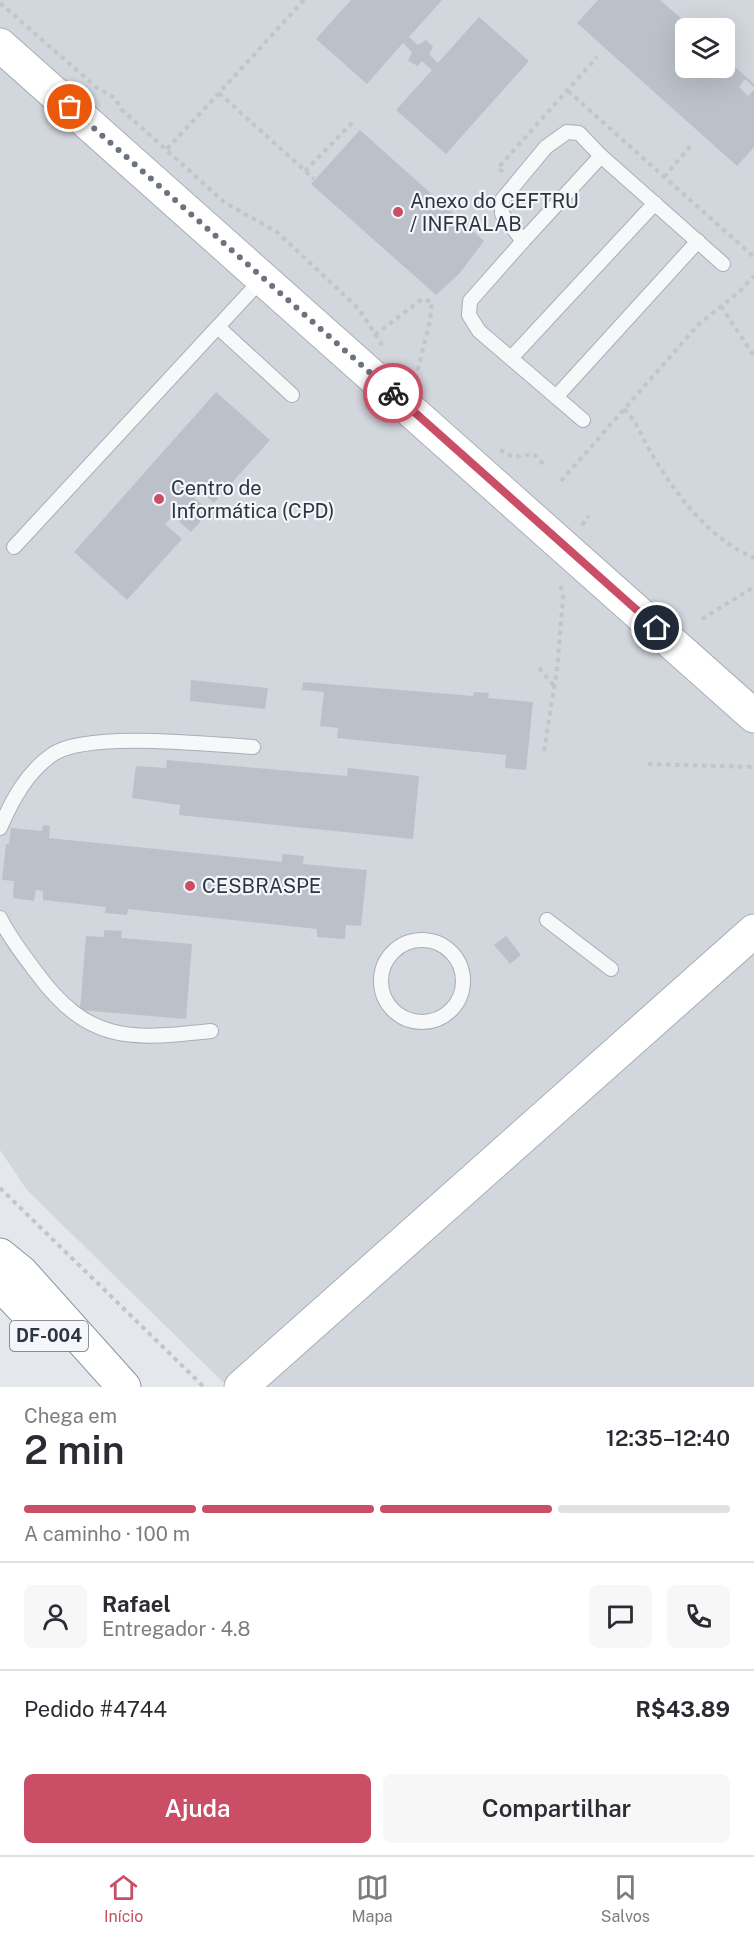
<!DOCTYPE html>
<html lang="pt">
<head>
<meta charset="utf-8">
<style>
	:root { --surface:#fff; --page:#f7f7f7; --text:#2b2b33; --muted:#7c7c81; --line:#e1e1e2; --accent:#ca4f66 }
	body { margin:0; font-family:"Public Sans",sans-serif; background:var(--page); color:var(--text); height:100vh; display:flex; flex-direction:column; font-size:22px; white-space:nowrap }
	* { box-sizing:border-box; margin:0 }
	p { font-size:20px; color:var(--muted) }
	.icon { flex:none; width:33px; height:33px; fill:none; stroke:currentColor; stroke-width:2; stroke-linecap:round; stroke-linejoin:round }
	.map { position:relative; height:1387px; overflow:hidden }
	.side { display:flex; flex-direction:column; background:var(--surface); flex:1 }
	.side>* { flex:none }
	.buttons { position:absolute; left:675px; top:18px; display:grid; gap:12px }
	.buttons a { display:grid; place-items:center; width:60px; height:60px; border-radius:9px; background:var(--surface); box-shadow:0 6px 24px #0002; font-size:30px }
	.pin { position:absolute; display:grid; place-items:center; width:51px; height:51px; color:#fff; margin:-26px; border:3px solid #fff; border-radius:50%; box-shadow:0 2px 6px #0007 }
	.courier { position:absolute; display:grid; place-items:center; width:60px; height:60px; margin:-30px; border:4px solid #ca4f66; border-radius:50%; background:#fff; color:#222; box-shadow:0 2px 8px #0007 }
	.headline em { font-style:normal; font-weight:600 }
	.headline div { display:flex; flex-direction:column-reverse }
	.headline { display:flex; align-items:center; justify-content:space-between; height:102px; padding:0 24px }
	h1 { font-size:39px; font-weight:600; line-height:45px }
	.bar { display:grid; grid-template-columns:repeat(4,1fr); gap:9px 6px; align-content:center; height:72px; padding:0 24px }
	.bar i { height:8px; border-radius:4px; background:var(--line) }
	.bar .on { background:var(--accent) }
	.bar p { grid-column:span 4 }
	.line { display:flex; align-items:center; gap:15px; padding:0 24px; border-top:2px solid var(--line) }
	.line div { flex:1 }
	.round { display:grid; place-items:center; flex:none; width:63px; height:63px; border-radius:9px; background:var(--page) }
	.cta { display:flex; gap:12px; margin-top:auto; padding:12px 24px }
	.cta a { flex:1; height:69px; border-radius:9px; background:var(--accent); color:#fff; font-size:24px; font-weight:600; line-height:69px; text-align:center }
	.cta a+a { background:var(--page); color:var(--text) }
	.tab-bar { display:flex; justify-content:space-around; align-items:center; height:84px; border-top:2px solid var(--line); background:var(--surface); font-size:16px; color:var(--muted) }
	.tab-bar a { display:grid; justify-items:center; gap:3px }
	.tab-bar .on { color:var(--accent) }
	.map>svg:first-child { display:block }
</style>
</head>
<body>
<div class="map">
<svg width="754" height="1387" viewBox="0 0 754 1387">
	<rect width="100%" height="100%" fill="#e4e7eb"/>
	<path fill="#d2d6dd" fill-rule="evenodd" d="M0,0H754V1387H228L27,1190L0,1150ZM686,28H724V68H686Z"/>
	<g fill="#bcc1c9">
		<polygon points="351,0 442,0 409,37 418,45 426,40 433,47 429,54 438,63 479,17 529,61 446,154 396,110 432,70 422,61 418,66 408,61 412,52 403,43 367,84 316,39"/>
		<polygon points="598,0 660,0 692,28 686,28 686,68 724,68 724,57 754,84 754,87 745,79 739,87 748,96 754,90 754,147 737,166 577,23"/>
		<polygon points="360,130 484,241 459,274 436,295 311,184"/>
		<polygon points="216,392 270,440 214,503 197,488 191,495 210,511 191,532 173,516 165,524 182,539 127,600 74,552"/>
		<polygon points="191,680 268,688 265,709 190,701"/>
		<polygon points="303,682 473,696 474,692 489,693 488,698 533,702 526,770 505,768 506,755 337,738 338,728 320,726 324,692 302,690"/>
		<polygon points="167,760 347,776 348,768 419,776 413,839 179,815 180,805 132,798 136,766 166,768"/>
		<polygon points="43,825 50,826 49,838 282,862 282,854 304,856 303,864 367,870 361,926 346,925 345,939 317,937 317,929 128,909 127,915 105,913 106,907 43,900 43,891 36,890 34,901 13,898 14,881 2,880 6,844 9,844 11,828 42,831"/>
		<polygon points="104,930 122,931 121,938 192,944 186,1019 80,1010 86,936 104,937"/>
		<polygon points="506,936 521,955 510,964 494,945"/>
	</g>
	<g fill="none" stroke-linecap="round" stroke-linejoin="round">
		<g stroke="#a9aeb6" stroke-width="16">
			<g id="lane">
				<polyline points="523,241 601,156"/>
				<polyline points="219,328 292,395"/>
				<polyline points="512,357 655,203"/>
				<polyline points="556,397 698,241"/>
				<polyline points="583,420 479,331 469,315 470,301 523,241 502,214 502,200 546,147 567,132 579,133 601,156 723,264"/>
				<polyline points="14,547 263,278"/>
				<path d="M0,828C12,800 27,772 53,754C88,731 208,744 253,747"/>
				<path d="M0,918C10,938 23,955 36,972C88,1043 129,1040 211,1031"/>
				<polyline points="547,920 611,969"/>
				<circle cx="422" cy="981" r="41"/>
			</g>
		</g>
		<g stroke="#a9aeb6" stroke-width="35">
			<g id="secondary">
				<polyline points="0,45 754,716"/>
				<polyline points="241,1387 754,931"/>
			</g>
		</g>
		<g stroke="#8c95a2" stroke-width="35">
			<g id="highway">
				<polyline points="0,1255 21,1272 124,1387"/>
				<polyline points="0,1284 47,1333"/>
			</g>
		</g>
		<g stroke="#c2c5cb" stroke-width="4" stroke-dasharray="4.5 4.5" stroke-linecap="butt">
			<polyline points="304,0 219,93 314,179"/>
			<polyline points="0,3 96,87 115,98 121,109 224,202 277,232 359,309 382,345"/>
			<polyline points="568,91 754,257"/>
			<polyline points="167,149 219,93"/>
			<polyline points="305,171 354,121"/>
			<polyline points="503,172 498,168 597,57"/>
			<polyline points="664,177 693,143"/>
			<polyline points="721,306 754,356"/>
			<polyline points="375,335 422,299 432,302 430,321 416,377"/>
			<path d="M624,409C637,421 641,436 650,451C676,495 707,537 754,558"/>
			<polyline points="500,450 513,457 534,454 544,465"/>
			<polyline points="561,481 699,324 739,292 754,276"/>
			<polyline points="582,525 589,516"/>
			<polyline points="702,619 754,587"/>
			<polyline points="539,668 554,686"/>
			<polyline points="544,751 557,670 563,598 560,583"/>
			<polyline points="648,764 754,767"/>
			<polyline points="0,1188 204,1387"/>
		</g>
		<use href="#lane" stroke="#f7f8fa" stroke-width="14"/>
		<use href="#secondary" stroke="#fff" stroke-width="33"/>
		<use href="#highway" stroke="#fff" stroke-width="33"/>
	</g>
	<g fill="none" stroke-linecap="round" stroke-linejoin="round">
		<polyline stroke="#6c737e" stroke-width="6" stroke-dasharray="0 10.8" points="70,107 393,393"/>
		<polyline stroke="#ca4f66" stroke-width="8" points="393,393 657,628"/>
	</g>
	<g fill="#ca4f66" stroke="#f4f6f9" stroke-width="2">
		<circle cx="398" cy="212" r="6"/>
		<circle cx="159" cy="499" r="6"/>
		<circle cx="190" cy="886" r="6"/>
	</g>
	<g text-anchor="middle" stroke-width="4.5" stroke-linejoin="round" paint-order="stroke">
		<rect fill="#f4f6f9" stroke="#686f7a" stroke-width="1.5" x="10" y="1321" width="78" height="30" rx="4.5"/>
		<g font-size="18" font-weight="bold" fill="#2c3544">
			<text x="49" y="1342">DF-004</text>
		</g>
		<g font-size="20" fill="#2c3544" stroke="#f4f6f9" text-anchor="start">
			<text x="410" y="208">Anexo do CEFTRU<tspan x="410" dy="23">/ INFRALAB</tspan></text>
			<text x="171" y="495">Centro de<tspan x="171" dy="23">Informática (CPD)</tspan></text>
			<text x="202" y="893">CESBRASPE</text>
		</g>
	</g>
</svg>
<div class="buttons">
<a><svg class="icon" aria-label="layers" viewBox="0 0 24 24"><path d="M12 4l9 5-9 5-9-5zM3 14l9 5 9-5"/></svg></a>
</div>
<div class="pin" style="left:70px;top:107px;background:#ea580c"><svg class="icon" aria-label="bag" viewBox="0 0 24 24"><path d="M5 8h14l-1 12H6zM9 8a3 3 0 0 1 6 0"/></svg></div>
<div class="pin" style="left:657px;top:628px;background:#1f2937"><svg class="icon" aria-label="home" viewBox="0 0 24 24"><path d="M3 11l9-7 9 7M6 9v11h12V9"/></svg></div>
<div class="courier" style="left:393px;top:393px"><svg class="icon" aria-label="bike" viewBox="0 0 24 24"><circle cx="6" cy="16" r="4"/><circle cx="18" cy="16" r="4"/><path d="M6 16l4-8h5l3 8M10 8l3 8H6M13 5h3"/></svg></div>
</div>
<section class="side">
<div class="headline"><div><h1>2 min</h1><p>Chega em</p></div><em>12:35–12:40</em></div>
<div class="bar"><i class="on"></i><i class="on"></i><i class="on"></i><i></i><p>A caminho · 100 m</p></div>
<div class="line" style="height:108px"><a class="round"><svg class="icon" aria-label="person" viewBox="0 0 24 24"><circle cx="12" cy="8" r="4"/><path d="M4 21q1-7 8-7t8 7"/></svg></a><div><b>Rafael</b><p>Entregador · 4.8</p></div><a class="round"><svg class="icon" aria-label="chat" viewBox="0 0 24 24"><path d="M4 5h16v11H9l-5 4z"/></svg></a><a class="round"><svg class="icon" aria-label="phone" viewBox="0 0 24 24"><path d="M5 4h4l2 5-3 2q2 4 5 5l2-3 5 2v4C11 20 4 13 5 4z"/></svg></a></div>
<div class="line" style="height:78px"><div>Pedido #4744</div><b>R$43.89</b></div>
<div class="cta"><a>Ajuda</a><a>Compartilhar</a></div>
</section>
<nav class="tab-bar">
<a class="on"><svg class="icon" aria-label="home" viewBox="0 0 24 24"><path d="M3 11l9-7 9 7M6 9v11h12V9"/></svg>Início</a>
<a><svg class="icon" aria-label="map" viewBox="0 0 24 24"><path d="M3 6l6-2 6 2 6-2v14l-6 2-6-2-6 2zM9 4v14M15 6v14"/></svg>Mapa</a>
<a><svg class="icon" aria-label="saved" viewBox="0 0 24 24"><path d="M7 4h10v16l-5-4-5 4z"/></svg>Salvos</a>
</nav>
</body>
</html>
